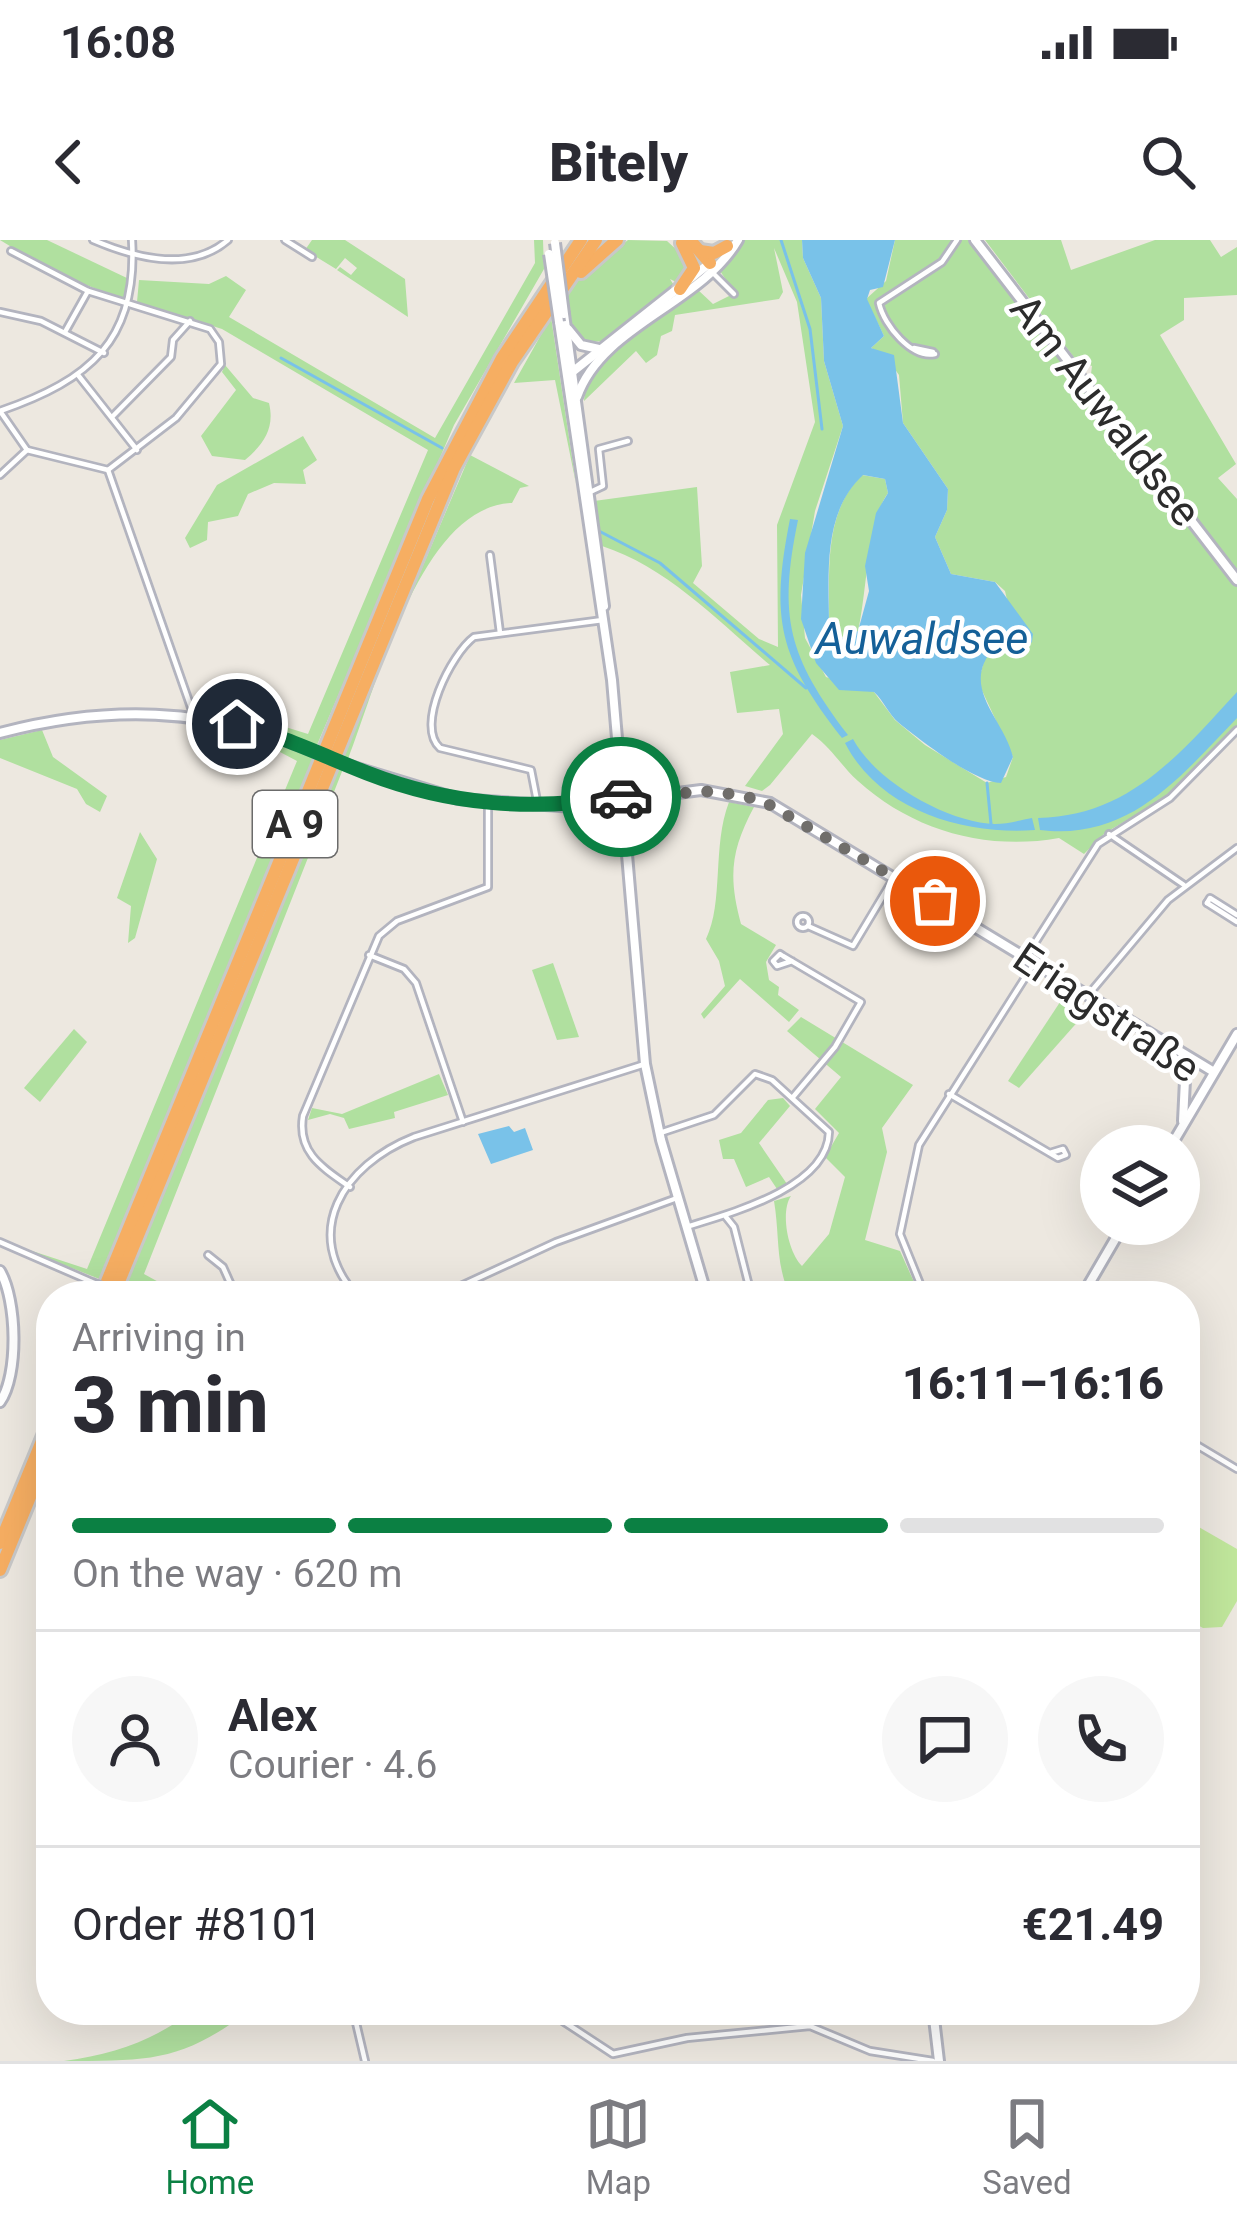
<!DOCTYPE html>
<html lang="en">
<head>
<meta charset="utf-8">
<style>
	:root { --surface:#fff; --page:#f7f7f7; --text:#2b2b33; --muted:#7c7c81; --line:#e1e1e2; --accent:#0b8043 }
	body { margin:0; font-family:Roboto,sans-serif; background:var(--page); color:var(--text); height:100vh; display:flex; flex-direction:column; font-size:45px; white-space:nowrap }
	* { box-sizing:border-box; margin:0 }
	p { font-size:39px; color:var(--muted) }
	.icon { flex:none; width:66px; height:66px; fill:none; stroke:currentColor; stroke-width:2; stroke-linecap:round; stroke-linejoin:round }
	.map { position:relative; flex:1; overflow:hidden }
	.side { position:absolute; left:36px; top:1041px; width:1164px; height:744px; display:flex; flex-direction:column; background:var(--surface); border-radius:48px; box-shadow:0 12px 48px #0002 }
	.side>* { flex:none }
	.buttons { position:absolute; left:1080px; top:885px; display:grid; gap:24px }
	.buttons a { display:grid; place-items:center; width:120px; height:120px; border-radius:50%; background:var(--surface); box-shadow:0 12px 48px #0002; font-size:60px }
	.pin { position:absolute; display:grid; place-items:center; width:102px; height:102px; color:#fff; margin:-51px; border:6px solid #fff; border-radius:50%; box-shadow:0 3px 12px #0007 }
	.courier { position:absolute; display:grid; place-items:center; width:120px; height:120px; margin:-60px; border:9px solid #0b8043; border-radius:50%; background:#fff; color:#222; box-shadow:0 3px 15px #0007 }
	.overview em { font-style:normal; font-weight:800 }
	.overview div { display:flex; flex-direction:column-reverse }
	.overview { display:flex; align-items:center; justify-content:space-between; height:204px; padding:0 36px }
	h1 { font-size:78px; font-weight:800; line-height:90px }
	.bar { display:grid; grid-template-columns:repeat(4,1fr); gap:18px 12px; align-content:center; height:144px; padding:0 36px }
	.bar i { height:15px; border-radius:9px; background:var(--line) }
	.bar .on { background:var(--accent) }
	.bar p { grid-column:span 4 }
	.line { display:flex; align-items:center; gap:30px; padding:0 36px; border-top:3px solid var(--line) }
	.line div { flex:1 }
	.round { display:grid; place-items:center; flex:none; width:126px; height:126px; border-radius:63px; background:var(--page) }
	.status { display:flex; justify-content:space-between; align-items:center; height:84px; padding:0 60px; background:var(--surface); direction:ltr }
	.status svg { height:33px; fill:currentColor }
	header { display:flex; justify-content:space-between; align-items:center; height:156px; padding:0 36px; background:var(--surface); font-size:54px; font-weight:800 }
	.tab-bar { display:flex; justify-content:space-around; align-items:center; height:168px; border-top:3px solid var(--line); background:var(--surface); font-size:33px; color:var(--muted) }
	.tab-bar a { display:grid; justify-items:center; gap:6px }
	.tab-bar .on { color:var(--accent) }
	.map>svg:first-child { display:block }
</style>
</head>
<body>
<div class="status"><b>16:08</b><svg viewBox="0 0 49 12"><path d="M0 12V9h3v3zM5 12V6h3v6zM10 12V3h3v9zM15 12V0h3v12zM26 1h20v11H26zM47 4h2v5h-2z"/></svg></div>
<header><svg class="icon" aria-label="back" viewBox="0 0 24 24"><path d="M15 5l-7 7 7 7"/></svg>Bitely<svg class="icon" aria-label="search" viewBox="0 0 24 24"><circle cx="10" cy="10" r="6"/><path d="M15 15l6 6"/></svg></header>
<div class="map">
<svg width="1237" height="1821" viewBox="0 0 1237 1821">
	<rect width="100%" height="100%" fill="#ede8e0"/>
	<g fill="#b0e09f">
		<polygon points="0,0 47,0 129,39 127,61 51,31"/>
		<polygon points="312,0 345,0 405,39 408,77 337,30 340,27 351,35 357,28 345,18 336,29 305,10"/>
		<polygon points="534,0 543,0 544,29 454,185 317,505 208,472 240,473 308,494 428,210 222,89 137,62 139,40 209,44 226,36 246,50 229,77 435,198 535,23"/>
		<polygon points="628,0 667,1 691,23 678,43 670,39 675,47 609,101 585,102 571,82 566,51"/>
		<path d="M741,0H802L803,18L821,58L824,121L843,186L815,271L801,355L805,398L826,437L874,452L895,480L925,505L987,543L1006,537L1013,517L978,442L985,418L996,406L1019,413L1005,351L995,342L951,334L935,297L947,270L948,249L903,183L899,135L884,114L871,108L884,96L866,59L886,41L895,0H968L1237,345V486L1173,553L1105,593L1084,614L1059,598C987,611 913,591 858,541C841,526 832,508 812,494L770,545L762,551L745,546L783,494L779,469L737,473L730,432L770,425C718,381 667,327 602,306L594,261L697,247L702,326L693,343L759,399L778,407L777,285L815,182L797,62L774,8L783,52L779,59L675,75L672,91L661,96L657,115L646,123L636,111L584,161C589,112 662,77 697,49L713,64L735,53L720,31Z"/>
		<polygon points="985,0 1061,0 1071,30 1155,0 1210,0 1221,17 1237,7 1237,55 1184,58 1184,80 1160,95 1236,224 1218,238 1237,259 1237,335 1090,142 1092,126 1076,120"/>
		<polygon points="551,77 576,244 555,140 514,143"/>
		<path d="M225,125L253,158L269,163C275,188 264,204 245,220L212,216L201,196L236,150L222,132Z"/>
		<polygon points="303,196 317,220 303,230 306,244 274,243 248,254 238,276 208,282 207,300 190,308 185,298 217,245"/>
		<path d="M470,215L529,246L520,248L512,263C421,266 378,443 348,519L342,516Z"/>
		<path d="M862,235L885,239L888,253C867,282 867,353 858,391L841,398L829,387C830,335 822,274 862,235Z"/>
		<polygon points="42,490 53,517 107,556 100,572 86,564 77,549 0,518 0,500"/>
		<polygon points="242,492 315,518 102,1040 11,1004 87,1029 297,521"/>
		<polygon points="337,527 343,529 144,1034 184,1056 139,1056 123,1050"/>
		<path d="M729,562L754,567C731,610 728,636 741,684L776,705L766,722L769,740L779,747L778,755L799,770L789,782L740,739L704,779L701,774L725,746L719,721L706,699C724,662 712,606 729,562Z"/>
		<polygon points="140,592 157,619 135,698 128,703 131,666 117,658"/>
		<polygon points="553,723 579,797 557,800 532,730"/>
		<polygon points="1066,753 1078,763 1081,778 1019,848 1008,841"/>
		<path d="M801,777L913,845L882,888L887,912L865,1000L900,1011L919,1053L916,1056H790C775,1022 780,997 774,961L791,956C780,972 788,1012 802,1026L829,994L845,937L825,917L839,893L815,869L841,837L787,791Z"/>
		<polygon points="74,789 87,802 40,862 24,848"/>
		<polygon points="439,834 448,855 394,872 395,878 349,889 344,878 330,874 308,880 312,868 342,874"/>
		<polygon points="783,858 790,866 759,903 787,944 777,949 769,937 746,947 734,919 723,919 719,900 741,893 768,860"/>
		<path d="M194,1770H250C183,1821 152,1821 64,1821C115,1814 153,1801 194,1770Z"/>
	</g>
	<polygon fill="#c1e79c" points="1197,1286 1237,1309 1237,1361 1222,1387 1203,1388 1185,1378 1185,1305"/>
	<g fill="#79c2e9" fill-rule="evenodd">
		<path d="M802,0H895L883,47L870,50L867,59L884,96L871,108L894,115L903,183L948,249L947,270L935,297L951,334L995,342L1033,394L1032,402L1019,413L996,406C957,446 1004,478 1013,517L1001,543C974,542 920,500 899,483C889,475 884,461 874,452L839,450L816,423L801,379L805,313L843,186L824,121L821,58L803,18ZM863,235L885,239L888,253L876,273L865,326L869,351L858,391L842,398L829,387C829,334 822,273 863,235Z"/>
		<path d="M790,279L798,280C778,377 788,416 848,495L842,498C779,417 770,380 790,279Z"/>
		<path d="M1237,452V478C1180,537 1130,601 1040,590L1038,578C1129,576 1179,515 1237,452Z"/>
		<path d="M853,499C875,541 948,583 995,584C1007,584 1021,580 1032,578L1035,590C964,595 880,571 845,503Z"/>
		<polygon points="509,886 514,892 525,888 533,910 491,924 478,894"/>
	</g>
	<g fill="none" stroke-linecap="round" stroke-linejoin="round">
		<g stroke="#79c2e9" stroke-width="3">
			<polyline points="781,0 810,89 822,189"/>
			<polyline points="281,118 442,208"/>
			<polyline points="599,291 660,323 806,448"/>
			<polyline points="987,543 991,584"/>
		</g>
		<g stroke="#b3b4bf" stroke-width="10">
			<g id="street">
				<path d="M93,0C135,18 190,33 228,0"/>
				<polyline points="285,0 312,17"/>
				<polyline points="711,31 734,54"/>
				<polyline points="0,72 41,81 104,113"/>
				<polyline points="65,92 88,51"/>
				<polyline points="914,108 933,112"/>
				<path d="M935,114C912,119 884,86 879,63L942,22L957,0"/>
				<polyline points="78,135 137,210"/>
				<polyline points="0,171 27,210 108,230 176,178 221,124 219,102 210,89 88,51 11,11"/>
				<path d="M0,171C90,140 138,100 132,0"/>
				<polyline points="112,177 171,117 173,100 190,81"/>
				<polyline points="108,230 194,476"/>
				<polyline points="0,235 27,210"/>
				<polyline points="588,253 603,246 599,209 628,201"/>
				<polyline points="490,315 500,393"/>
				<path d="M538,566L531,530L440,508C415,486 451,414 474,397L603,380"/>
				<polyline points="1109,594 1184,645"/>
				<polyline points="1207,663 1210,658 1237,675"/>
				<polyline points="1207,663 1237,682"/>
				<circle cx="803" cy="682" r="6"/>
				<polyline points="808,686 853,706 892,641"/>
				<polyline points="369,715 404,729 416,743 463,882"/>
				<polyline points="1026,717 1098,604 1170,558 1237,490"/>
				<polyline points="792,721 777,726 773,721 780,714 783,716 861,762 835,807 793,857"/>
				<polyline points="1089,754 1168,660 1237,608"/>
				<polyline points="949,854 1058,918 1066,915 1063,909 1050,913"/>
				<path d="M660,893L714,875L755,834L772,840L829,892C828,948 728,974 686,987"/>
				<path d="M350,947C323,928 297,913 303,876L379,696L397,681L488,647V563"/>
				<polyline points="726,977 734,987 751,1054"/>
				<polyline points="0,1002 92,1042"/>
				<polyline points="208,1015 223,1027 236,1056"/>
				<path d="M357,1056C300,993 343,925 414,897L645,824"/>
				<polyline points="439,1056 556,1002 677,958"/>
				<polyline points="925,1056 900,994 919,905 1035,722"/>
				<polyline points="1185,1198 1237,1229"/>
				<polyline points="353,1770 365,1821"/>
				<polyline points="546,1770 613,1814 687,1798 810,1786 870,1811 933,1821"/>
			</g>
		</g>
		<g stroke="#b3b4bf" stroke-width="14">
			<g id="secondary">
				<polyline points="975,0 1237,340"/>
				<polyline points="564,74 604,366"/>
				<polyline points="559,82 612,440 645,824 661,900 707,1056"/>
				<polyline points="568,89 581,105 599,109"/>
				<polyline points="571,133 710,23"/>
				<path d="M577,157C602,85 700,65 738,0"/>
				<path d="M0,493C106,465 206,467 308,509"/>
				<polyline points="624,524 627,587"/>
				<polyline points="347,525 458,559 574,567"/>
				<polyline points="601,565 657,558"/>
				<polyline points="569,567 701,550 770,563 1214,832"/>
				<polyline points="1167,805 1185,840 1183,881"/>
				<polyline points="1171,906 1237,794"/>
				<path d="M0,1031C17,1060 19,1135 0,1162"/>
				<polyline points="1082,1056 1124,984"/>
				<polyline points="933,1770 939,1821"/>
			</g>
		</g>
		<g stroke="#c8c8c8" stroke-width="18">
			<g id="highway">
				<polyline points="690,0 710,23"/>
				<polyline points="700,11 714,13 727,6"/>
				<polyline points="581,32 617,0"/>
				<polyline points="680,49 694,28 682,3"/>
				<polyline points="101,1056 428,259 502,118 581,0"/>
				<polyline points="113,1056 454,228 512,122 596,0"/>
				<polyline points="0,1303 51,1179"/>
				<polyline points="0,1330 51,1206"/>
			</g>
		</g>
		<use href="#street" stroke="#fff" stroke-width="4.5"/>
		<use href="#secondary" stroke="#fff" stroke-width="8"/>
		<use href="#highway" stroke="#f6ae62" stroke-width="12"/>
		<g stroke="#b3b4bf" stroke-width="10" stroke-linecap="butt">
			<polyline id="street-bridge" points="92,1042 127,1056"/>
		</g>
		<g stroke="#b3b4bf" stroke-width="14" stroke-linecap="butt">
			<g id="secondary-bridge">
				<polyline points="555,3 564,74"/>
				<polyline points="549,14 559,82"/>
				<polyline points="308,509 347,525"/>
			</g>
		</g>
		<use href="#street-bridge" stroke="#fff" stroke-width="4.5"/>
		<use href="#secondary-bridge" stroke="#fff" stroke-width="8"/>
	</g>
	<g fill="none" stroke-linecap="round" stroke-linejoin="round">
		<polyline stroke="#706e6b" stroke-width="12" stroke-dasharray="0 21.6" points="621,557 715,551 761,560 935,661"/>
		<path stroke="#0b8043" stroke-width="15" d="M237,484C282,496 324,516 367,533C452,566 533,571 621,557"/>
	</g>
	<g text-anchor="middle" stroke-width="9" stroke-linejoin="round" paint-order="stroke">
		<rect fill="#fff" stroke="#6b6b6b" stroke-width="3" x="253" y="551" width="84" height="66" rx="9"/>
		<g font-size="39" font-weight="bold" fill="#2c2c2c">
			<text x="295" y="598">A 9</text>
		</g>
		<g font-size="42" fill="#2c2c2c" stroke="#fff">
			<text transform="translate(1106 170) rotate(52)" y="15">Am Auwaldsee</text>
			<text transform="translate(1107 772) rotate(34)" y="15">Eriagstraße</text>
		</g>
		<g font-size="45" font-style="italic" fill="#156098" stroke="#fff">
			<text x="922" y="414">Auwaldsee</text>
		</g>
	</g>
</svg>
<div class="buttons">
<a><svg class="icon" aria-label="layers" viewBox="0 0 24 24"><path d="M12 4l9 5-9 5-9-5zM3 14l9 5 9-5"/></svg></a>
</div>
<div class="pin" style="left:935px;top:661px;background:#ea580c"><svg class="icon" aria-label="bag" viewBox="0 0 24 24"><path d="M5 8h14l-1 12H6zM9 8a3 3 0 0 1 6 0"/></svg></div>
<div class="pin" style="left:237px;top:484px;background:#1f2937"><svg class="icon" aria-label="home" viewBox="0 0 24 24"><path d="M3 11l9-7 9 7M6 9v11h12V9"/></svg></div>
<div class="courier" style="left:621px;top:557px"><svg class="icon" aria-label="car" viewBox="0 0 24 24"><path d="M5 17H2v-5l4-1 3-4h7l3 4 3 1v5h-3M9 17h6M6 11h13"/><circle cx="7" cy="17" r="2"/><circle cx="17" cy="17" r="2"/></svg></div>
<section class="side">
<div class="overview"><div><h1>3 min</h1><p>Arriving in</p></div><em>16:11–16:16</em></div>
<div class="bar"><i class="on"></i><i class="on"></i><i class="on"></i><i></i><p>On the way · 620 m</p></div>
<div class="line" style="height:216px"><a class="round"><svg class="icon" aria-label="person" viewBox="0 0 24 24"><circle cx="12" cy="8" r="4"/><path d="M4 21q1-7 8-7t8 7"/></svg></a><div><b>Alex</b><p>Courier · 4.6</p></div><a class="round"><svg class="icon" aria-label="chat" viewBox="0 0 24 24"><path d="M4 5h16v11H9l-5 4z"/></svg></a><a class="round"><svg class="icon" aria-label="phone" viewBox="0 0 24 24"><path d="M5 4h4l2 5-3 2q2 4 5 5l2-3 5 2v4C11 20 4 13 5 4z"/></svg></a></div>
<div class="line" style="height:156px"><div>Order #8101</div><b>€21.49</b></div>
</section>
</div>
<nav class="tab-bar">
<a class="on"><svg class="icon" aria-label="home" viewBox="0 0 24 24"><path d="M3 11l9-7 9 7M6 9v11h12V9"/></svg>Home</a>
<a><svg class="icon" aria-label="map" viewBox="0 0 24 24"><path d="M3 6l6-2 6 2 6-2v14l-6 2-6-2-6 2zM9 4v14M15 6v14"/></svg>Map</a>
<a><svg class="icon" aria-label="saved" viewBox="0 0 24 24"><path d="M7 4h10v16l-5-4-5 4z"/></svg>Saved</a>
</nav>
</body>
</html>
